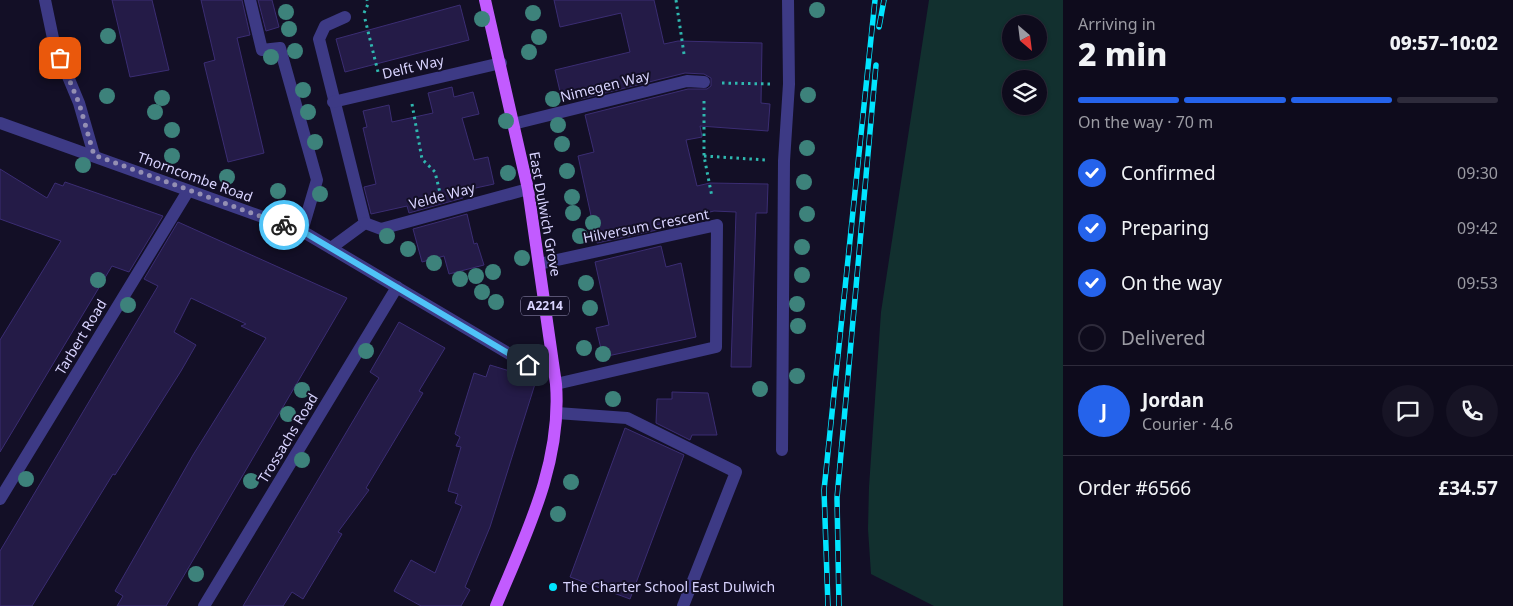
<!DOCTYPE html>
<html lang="en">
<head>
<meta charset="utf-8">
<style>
	:root { --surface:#0e0b1c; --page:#171425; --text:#f1f3f6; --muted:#9b9ba3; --line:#2e2b3b; --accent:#2563eb }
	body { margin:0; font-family:"Noto Sans",sans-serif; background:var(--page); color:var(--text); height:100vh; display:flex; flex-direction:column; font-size:19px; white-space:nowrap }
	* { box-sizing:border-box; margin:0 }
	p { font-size:16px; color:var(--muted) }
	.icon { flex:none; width:28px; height:28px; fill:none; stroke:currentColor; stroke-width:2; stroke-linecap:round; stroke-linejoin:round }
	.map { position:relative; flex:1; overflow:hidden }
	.panel { display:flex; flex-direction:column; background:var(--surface); width:450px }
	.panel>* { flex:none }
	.needle { width:32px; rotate:152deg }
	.tools { position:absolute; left:1002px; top:15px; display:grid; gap:10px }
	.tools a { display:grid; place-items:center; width:45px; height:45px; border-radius:50%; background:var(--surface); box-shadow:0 1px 4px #0004,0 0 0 1px var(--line); font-size:25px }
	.pin { position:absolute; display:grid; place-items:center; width:42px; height:42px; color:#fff; margin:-21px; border-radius:10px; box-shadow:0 2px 8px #0006 }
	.courier { position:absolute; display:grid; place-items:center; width:50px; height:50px; margin:-25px; border:4px solid #4fc3f7; border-radius:50%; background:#fff; color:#222; box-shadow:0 1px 6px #0007 }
	.summary em { font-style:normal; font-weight:800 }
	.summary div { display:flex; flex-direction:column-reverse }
	.summary { display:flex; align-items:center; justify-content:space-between; height:85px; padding:0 15px }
	h1 { font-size:32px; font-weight:800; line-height:38px }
	.bar { display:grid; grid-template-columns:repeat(4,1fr); gap:8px 5px; align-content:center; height:60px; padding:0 15px }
	.bar i { height:6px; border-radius:4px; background:var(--line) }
	.bar .current { background:var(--accent) }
	.bar p { grid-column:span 4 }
	.line { display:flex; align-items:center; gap:12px; padding:0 15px; border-top:1px solid var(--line) }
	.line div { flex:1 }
	.round { display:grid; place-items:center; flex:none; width:52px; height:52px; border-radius:26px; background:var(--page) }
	ol { padding:0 15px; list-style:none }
	li { display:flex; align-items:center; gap:15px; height:55px }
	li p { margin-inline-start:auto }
	li .icon { padding:5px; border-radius:50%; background:var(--accent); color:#fff; stroke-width:4 }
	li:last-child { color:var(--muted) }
	li i { width:28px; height:28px; border:2px solid var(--line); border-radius:50% }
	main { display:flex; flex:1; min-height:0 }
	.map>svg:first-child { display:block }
</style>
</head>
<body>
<main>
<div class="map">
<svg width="1063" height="606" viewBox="0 0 1063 606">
	<rect width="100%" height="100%" fill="#130f26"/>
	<path fill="#12302f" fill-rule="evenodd" d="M929,0H1063V606H934L871,574L868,529L869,487L881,312ZM1011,24H1039V51H1011ZM1011,79H1039V106H1011Z"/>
	<g fill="#241b47" stroke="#3b2d73">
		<polygon points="112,0 152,0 169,70 130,77"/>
		<polygon points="201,0 242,0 250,35 237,38 264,153 228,162 204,63 215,60"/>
		<polygon points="258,0 272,0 279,27 266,31"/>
		<polygon points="554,0 654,0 664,44 678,41 762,43 761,103 770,104 768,131 700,126 702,137 686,140 697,186 710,183 768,184 767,213 756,213 751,367 731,367 736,212 714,211 656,225 657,230 597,243 578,156 594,152 585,115 688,89 707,89 711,86 711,78 704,74 685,73 581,99 580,96 562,100 555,70 630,52 621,13 560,27"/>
		<polygon points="460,5 469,40 345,72 336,39"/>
		<polygon points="452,87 454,97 473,92 479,114 462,118 474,160 488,157 494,184 462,191 463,198 409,213 407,206 371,214 364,187 376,184 363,128 367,127 363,111 389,105 392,122 433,113 428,93"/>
		<polygon points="0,169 47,198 55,183 63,186 65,182 163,216 129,272 112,266 0,452 0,340 61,241 0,219"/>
		<polygon points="467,214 474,244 477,243 484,265 449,274 444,256 422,262 413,229"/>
		<polygon points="178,222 347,298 166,606 117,606 123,596 115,591 193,455 266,338 241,326 246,324 191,298 174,332 196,345 181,371 115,475 113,474 32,606 0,606 0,551 158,286 144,279"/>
		<polygon points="661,246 666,267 681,263 696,337 603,357 596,328 609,325 595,262"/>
		<polygon points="399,322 445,348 419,391 423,393 366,488 369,490 338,532 342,534 303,599 292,592 283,606 243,606 375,384 379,378 370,372"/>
		<polygon points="490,365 513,372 512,377 535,384 490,527 465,587 470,590 461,606 421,606 394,591 411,560 435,573 462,506 455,503 458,494 448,491 461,447 456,446 460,437 455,434 474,373 486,377"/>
		<polygon points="672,392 708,393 717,435 692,435 690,440 656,423 657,399 672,399"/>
		<polygon points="625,428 684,455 630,599 570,577"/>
	</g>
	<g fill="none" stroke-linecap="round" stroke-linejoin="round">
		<g stroke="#2fb8b0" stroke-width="3" stroke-dasharray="2.5 4" stroke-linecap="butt">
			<polyline points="676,0 684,54"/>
			<polyline points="364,13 368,4 367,0"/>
			<polyline points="365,19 378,72"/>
			<polyline points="722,83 771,84"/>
			<polyline points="704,101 704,156 712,197"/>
			<polyline points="412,104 422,159 435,172 440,193"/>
			<polyline points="704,156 766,160"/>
		</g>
		<g stroke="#3d3a85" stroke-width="12">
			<polyline points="250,0 262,50 280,48 317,180 302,231"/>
			<polyline points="331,248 365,223 319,39 325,26 345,17"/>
			<polyline points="557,413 627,418 736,472 683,606"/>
			<polyline points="782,450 784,161 789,84 788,0"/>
		</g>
		<g stroke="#3d3a85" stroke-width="12">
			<polyline points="333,102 501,63"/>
			<polyline points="513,124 687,81 704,82"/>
			<polyline points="365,223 381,229 528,189"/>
			<polyline points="539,264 717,225 716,347 556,384"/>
		</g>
		<g stroke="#3d3a85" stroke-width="12">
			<polyline points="45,0 54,43 79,103 94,155"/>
			<polyline points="0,123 302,231 528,365"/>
			<polyline points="0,499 188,191"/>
			<polyline points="204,606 397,287"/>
		</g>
		<path stroke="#c25bff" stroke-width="12" d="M485,0L528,189L556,384C562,463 526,534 496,606"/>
		<g stroke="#00e5ff" stroke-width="5.5">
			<g id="rail">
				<polyline points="879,27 884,0"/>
				<polyline points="828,606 824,490 875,0"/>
				<polyline points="839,606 837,498 876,65"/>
			</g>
		</g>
		<use href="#rail" stroke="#130f26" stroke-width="4" stroke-dasharray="11" stroke-linecap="butt"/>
	</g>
	<g fill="#3d827b">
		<circle cx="817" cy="10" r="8"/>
		<circle cx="286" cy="12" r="8"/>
		<circle cx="533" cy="13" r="8"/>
		<circle cx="482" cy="19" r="8"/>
		<circle cx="289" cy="29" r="8"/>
		<circle cx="108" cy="36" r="8"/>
		<circle cx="539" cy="37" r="8"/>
		<circle cx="295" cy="51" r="8"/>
		<circle cx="529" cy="52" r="8"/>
		<circle cx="271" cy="57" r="8"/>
		<circle cx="303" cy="90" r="8"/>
		<circle cx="808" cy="95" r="8"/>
		<circle cx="107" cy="96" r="8"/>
		<circle cx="162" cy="98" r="8"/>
		<circle cx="553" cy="99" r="8"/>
		<circle cx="155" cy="112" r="8"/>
		<circle cx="308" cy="112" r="8"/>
		<circle cx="506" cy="121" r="8"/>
		<circle cx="558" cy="125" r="8"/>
		<circle cx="172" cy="130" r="8"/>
		<circle cx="315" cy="142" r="8"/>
		<circle cx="562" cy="144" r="8"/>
		<circle cx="807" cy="148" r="8"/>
		<circle cx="172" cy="156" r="8"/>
		<circle cx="83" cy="165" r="8"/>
		<circle cx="567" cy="171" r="8"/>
		<circle cx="508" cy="173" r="8"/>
		<circle cx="227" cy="177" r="8"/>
		<circle cx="804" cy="182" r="8"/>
		<circle cx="278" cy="191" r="8"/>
		<circle cx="320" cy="194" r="8"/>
		<circle cx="572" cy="197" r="8"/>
		<circle cx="573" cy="213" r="8"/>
		<circle cx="807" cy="214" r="8"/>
		<circle cx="593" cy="223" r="8"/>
		<circle cx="387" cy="236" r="8"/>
		<circle cx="580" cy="236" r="8"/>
		<circle cx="802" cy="247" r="8"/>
		<circle cx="408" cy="249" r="8"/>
		<circle cx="522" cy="258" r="8"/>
		<circle cx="434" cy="263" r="8"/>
		<circle cx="493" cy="272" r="8"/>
		<circle cx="802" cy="275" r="8"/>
		<circle cx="476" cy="276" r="8"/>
		<circle cx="460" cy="279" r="8"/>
		<circle cx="98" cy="280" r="8"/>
		<circle cx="586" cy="283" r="8"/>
		<circle cx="482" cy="292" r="8"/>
		<circle cx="496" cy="302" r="8"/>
		<circle cx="797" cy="304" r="8"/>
		<circle cx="128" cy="305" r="8"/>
		<circle cx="529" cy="307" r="8"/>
		<circle cx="590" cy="308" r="8"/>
		<circle cx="798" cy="326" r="8"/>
		<circle cx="584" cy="348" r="8"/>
		<circle cx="366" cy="351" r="8"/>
		<circle cx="603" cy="354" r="8"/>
		<circle cx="797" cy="376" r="8"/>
		<circle cx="760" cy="389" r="8"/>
		<circle cx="302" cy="390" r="8"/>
		<circle cx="613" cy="399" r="8"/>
		<circle cx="288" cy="414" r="8"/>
		<circle cx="302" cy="460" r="8"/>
		<circle cx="26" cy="479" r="8"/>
		<circle cx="251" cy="481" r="8"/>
		<circle cx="571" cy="482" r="8"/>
		<circle cx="558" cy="514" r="8"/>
		<circle cx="196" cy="574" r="8"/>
	</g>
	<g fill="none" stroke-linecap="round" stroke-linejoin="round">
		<polyline stroke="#948fb3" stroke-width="5" stroke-dasharray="0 9" points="60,58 79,103 94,155 284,225"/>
		<polyline stroke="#4fc3f7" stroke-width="6" points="284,225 302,231 528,365"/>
	</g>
	<circle fill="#00e5ff" stroke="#130f26" stroke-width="2" cx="553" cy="587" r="5"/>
	<g text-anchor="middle" stroke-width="4" stroke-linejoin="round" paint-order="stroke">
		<rect fill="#130f26" stroke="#9e99be" stroke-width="1" x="521" y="296.5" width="48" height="19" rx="4"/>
		<g font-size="12" font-weight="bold" fill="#d9d4ff">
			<text x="545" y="310">A2214</text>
		</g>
		<g font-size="14" fill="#d9d4ff" stroke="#130f26">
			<text transform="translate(413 67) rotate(-13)" y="5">Delft Way</text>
			<text transform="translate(605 86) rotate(-14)" y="5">Nimegen Way</text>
			<text transform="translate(195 177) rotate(20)" y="5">Thorncombe Road</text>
			<text transform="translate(442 196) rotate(-15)" y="5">Velde Way</text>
			<text transform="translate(545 214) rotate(80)" y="5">East Dulwich Grove</text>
			<text transform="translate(646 226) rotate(-11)" y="5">Hilversum Crescent</text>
			<text transform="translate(81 337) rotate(-59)" y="5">Tarbert Road</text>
			<text transform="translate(288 438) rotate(-59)" y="5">Trossachs Road</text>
		</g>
		<g font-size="14" fill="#d9d4ff" stroke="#130f26" text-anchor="start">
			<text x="563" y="592">The Charter School East Dulwich</text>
		</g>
	</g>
</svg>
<div class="tools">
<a><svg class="needle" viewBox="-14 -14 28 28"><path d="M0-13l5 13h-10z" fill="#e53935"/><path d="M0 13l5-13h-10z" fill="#9b9ba3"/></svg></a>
<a><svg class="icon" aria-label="layers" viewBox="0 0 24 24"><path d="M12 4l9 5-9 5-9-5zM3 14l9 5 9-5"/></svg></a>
</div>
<div class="pin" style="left:60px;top:58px;background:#ea580c"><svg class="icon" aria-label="bag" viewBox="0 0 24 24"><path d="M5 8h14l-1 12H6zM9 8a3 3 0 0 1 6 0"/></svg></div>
<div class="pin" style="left:528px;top:365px;background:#1f2937"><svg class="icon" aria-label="home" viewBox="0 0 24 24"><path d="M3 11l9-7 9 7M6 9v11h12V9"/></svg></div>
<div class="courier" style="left:284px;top:225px"><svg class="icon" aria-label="bike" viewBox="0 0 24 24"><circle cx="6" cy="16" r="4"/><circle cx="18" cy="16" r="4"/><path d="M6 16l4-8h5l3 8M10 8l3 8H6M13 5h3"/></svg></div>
</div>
<section class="panel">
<div class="summary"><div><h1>2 min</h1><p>Arriving in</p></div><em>09:57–10:02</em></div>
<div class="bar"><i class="current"></i><i class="current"></i><i class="current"></i><i></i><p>On the way · 70 m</p></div>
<ol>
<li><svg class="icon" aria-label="check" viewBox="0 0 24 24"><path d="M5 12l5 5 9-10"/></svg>Confirmed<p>09:30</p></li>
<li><svg class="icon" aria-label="check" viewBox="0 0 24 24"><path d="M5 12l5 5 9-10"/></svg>Preparing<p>09:42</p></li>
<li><svg class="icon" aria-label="check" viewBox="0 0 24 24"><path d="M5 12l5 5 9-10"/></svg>On the way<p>09:53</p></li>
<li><i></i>Delivered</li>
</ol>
<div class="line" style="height:90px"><b class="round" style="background:var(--accent);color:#fff">J</b><div><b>Jordan</b><p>Courier · 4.6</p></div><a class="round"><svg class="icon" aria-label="chat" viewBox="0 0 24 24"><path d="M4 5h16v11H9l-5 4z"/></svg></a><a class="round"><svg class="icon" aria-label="phone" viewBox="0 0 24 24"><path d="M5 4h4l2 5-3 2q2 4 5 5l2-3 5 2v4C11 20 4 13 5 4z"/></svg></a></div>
<div class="line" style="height:65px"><div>Order #6566</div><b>£34.57</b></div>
</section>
</main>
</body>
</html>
